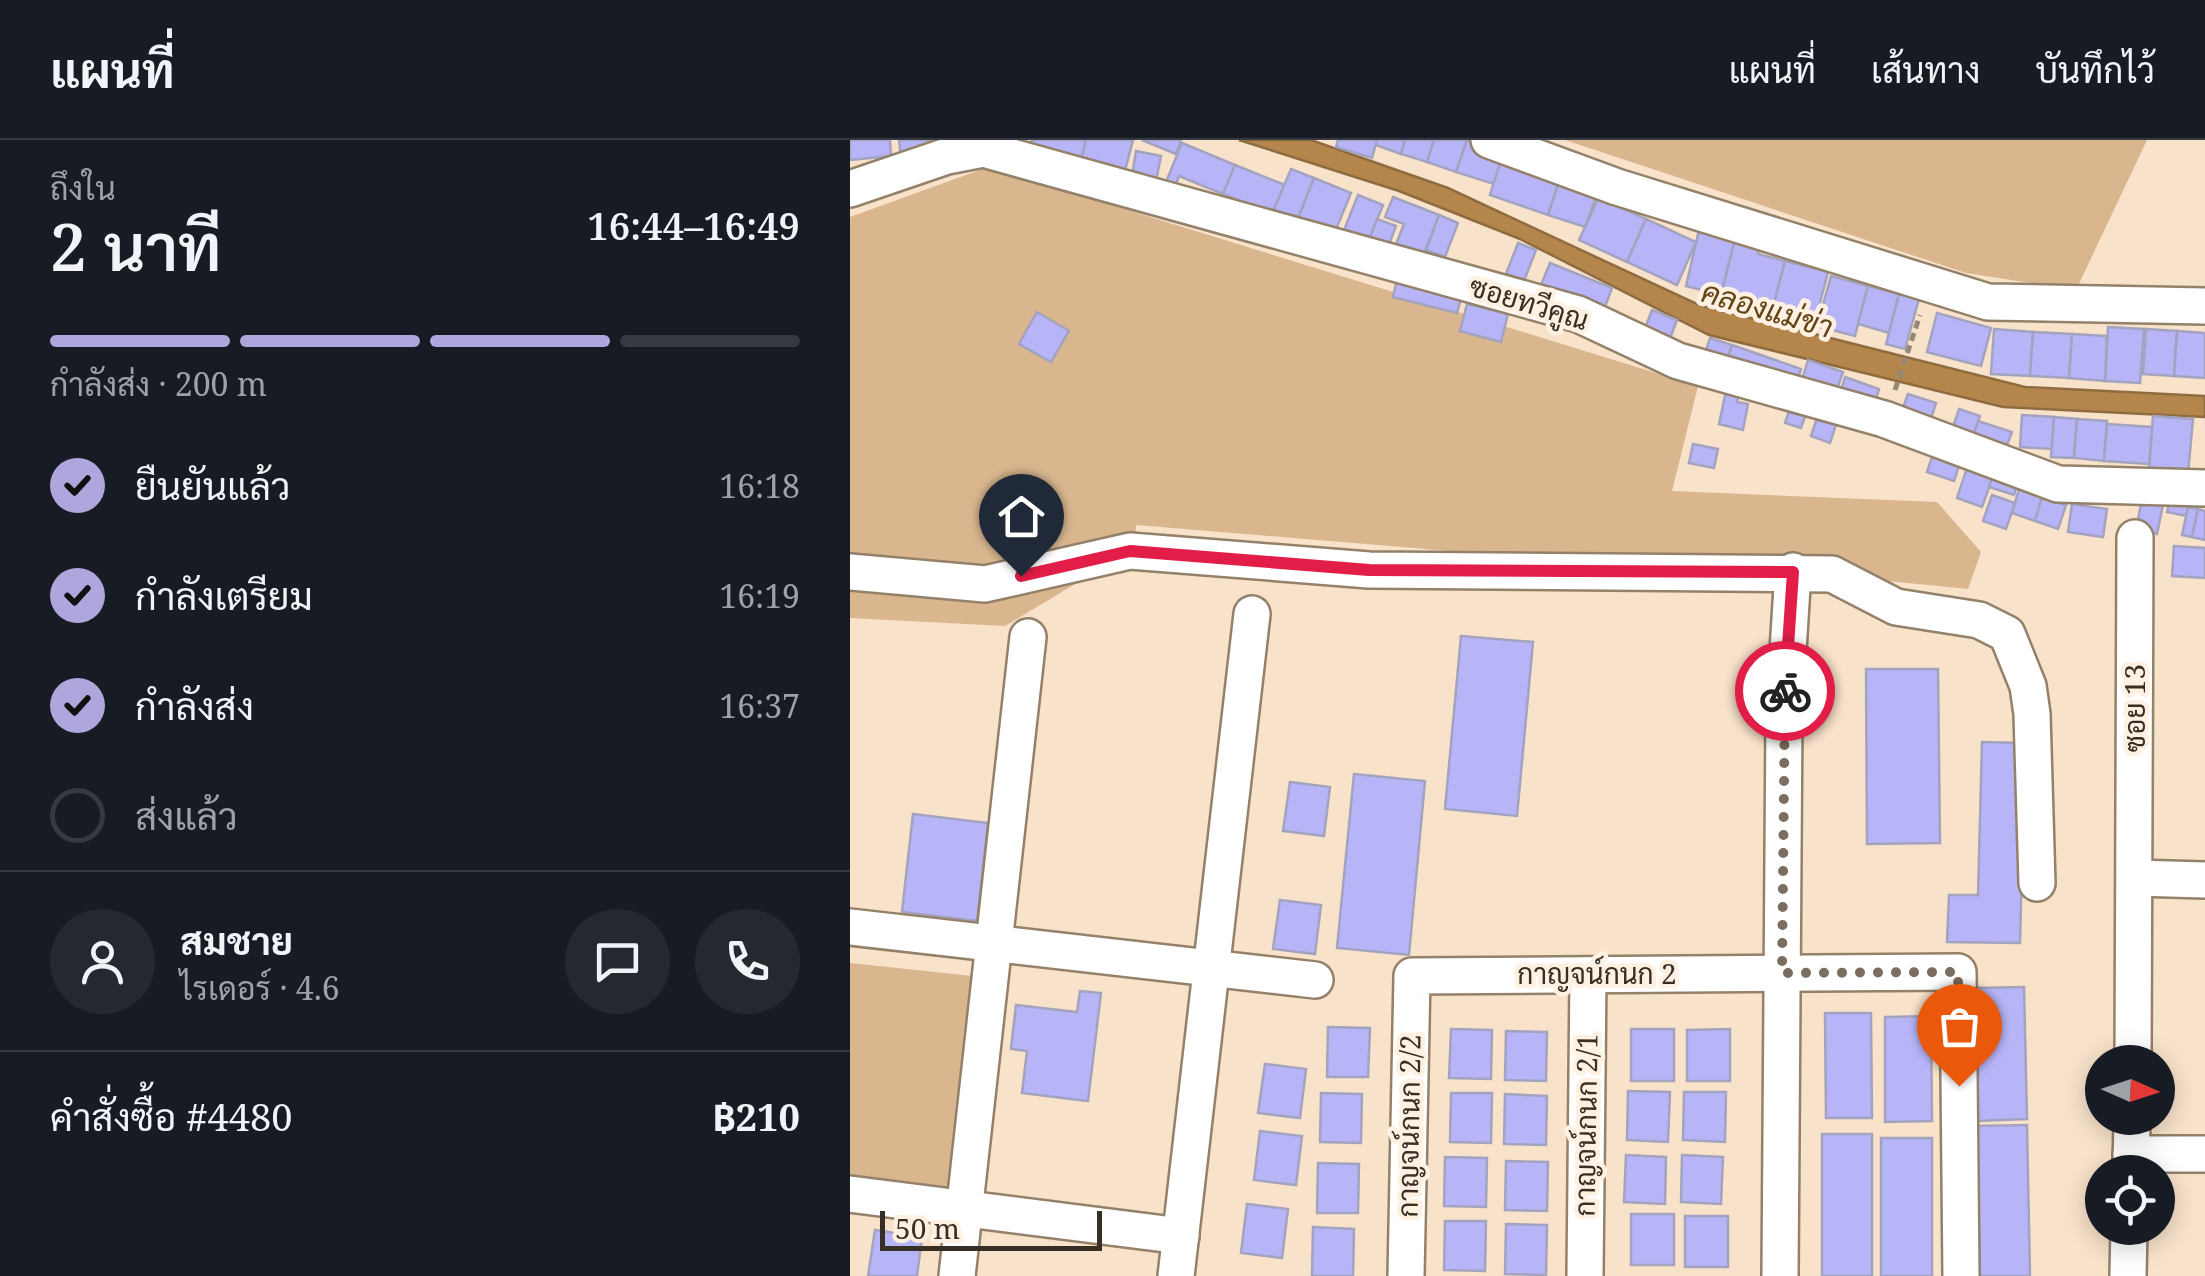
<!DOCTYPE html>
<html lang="th">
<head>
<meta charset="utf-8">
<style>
	:root { --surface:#171b24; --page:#242831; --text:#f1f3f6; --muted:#9ea1a6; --line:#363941; --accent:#afa6de }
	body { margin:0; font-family:"Noto Serif",Sarabun,serif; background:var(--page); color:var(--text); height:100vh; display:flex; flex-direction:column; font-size:38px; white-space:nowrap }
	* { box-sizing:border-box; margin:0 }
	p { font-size:32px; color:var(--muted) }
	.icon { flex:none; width:55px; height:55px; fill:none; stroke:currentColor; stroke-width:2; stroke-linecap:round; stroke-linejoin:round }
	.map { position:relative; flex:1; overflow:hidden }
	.details { display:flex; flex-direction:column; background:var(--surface); width:850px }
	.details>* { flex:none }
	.needle { width:65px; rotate:93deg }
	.tools { position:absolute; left:1235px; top:905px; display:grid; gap:20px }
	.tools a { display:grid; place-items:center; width:90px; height:90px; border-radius:50%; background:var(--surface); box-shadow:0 5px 25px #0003; font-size:50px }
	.scale { position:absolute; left:30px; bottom:25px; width:222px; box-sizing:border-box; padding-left:10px; border:5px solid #372e25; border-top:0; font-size:28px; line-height:35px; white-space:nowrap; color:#372e25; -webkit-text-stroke:8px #fef1e2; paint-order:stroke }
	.pin { position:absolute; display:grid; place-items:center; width:85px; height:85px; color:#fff; margin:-102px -42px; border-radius:50% 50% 50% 0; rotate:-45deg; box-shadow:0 0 10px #0007 }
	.pin .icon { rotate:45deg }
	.courier { position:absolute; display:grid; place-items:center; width:100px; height:100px; margin:-50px; border:8px solid #e11d48; border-radius:50%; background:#fff; color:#222; box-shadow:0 2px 12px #0007 }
	.headline em { font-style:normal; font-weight:600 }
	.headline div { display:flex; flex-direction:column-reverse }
	.headline { display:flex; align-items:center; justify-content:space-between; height:170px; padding:0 50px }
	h1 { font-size:65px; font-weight:600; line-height:75px }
	.bar { display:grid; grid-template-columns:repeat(4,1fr); gap:15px 10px; align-content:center; height:120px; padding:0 50px }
	.bar i { height:12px; border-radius:8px; background:var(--line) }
	.bar .selected { background:var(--accent) }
	.bar p { grid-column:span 4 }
	.line { display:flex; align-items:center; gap:25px; padding:0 50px; border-top:2px solid var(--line) }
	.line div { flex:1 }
	.round { display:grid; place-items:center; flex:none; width:105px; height:105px; border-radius:52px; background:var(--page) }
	ol { padding:0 50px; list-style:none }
	li { display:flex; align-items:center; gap:30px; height:110px }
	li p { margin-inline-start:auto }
	li .icon { padding:10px; border-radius:50%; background:var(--accent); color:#111; stroke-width:4 }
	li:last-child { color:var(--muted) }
	li i { width:55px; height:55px; border:5px solid var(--line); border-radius:50% }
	header { display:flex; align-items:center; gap:60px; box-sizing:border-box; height:140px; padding:0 50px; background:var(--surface); border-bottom:2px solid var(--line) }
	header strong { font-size:48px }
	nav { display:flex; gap:55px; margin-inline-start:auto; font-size:35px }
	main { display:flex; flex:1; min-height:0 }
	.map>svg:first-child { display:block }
</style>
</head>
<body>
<header>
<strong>แผนที่</strong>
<nav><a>แผนที่</a><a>เส้นทาง</a><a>บันทึกไว้</a></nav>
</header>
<main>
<section class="details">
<div class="headline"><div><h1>2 นาที</h1><p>ถึงใน</p></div><em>16:44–16:49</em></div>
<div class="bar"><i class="selected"></i><i class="selected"></i><i class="selected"></i><i></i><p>กำลังส่ง · 200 m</p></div>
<ol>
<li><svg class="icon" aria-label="check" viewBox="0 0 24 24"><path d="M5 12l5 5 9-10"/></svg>ยืนยันแล้ว<p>16:18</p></li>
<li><svg class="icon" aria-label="check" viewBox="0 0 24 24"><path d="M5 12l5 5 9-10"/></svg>กำลังเตรียม<p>16:19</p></li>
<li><svg class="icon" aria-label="check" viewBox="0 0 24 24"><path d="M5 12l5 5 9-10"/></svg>กำลังส่ง<p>16:37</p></li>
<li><i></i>ส่งแล้ว</li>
</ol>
<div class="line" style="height:180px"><a class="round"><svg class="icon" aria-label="person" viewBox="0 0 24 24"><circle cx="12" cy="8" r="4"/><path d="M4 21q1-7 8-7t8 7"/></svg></a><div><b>สมชาย</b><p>ไรเดอร์ · 4.6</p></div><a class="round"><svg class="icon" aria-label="chat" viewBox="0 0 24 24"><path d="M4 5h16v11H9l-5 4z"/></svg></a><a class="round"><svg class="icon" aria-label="phone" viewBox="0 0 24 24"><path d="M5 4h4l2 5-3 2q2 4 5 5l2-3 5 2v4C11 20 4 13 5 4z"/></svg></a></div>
<div class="line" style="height:130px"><div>คำสั่งซื้อ #4480</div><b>฿210</b></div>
</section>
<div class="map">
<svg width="1355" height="1136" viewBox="0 0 1355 1136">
	<rect width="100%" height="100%" fill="#f8e2ca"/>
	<g fill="#d9b68e">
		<polygon points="715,0 1297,0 1226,150 1116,133"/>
		<polygon points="138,27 848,246 822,351 1087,362 1131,412 1118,449 742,412 624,413 286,385 285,408 155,486 0,478 0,77"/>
		<polygon points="0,823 123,836 100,1048 0,1037"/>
	</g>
	<polygon fill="#b5864c" stroke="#8f6c40" stroke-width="2.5" points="389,0 461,0 598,48 849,165 1175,247 1355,256 1355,277 1153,267 859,195 670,99 549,51"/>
	<g fill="#b7b5f8" stroke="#a3a3bf" stroke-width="2.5">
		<polygon points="0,0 40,0 41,16 0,20"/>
		<polygon points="49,0 89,0 90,13 51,17"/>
		<polygon points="182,0 236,0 231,19 181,5"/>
		<polygon points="236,0 283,0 275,31 231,19"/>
		<polygon points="292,0 331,0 326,14"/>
		<polygon points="488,0 527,0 522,18 486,7"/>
		<polygon points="527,0 555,0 551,14 526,5"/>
		<polygon points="555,0 584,0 577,22 551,14"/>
		<polygon points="584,0 617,0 606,32 577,22"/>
		<polygon points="617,0 654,11 644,44 606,32"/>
		<polygon points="332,3 385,25 373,54 329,36 325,47 316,42"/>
		<polygon points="286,11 311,16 306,41 282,36"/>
		<polygon points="650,23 709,42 698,75 640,55"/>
		<polygon points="385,25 435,45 422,74 373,54"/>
		<polygon points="441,29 464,38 446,84 422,74"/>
		<polygon points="464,38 501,53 482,99 446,84"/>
		<polygon points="709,41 747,54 735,87 698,75"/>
		<polygon points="508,55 533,65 516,108 491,98"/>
		<polygon points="543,57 589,75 571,122 543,112 554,84 535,77"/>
		<polygon points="749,57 796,79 777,122 729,100"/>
		<polygon points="589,75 608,83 595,117 576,110"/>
		<polygon points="527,79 546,86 535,115 516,108"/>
		<polygon points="796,79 846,102 827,145 777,122"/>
		<polygon points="849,90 885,99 871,155 836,146"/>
		<polygon points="885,99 910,105 908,114 935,121 923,168 871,155"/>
		<polygon points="668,103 686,110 674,141 656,134"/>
		<polygon points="935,121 978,132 966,178 923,168"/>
		<polygon points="700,123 762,148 752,175 689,150"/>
		<polygon points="548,135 613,152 607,173 543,157"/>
		<polygon points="981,136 1018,146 1005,196 967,186"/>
		<polygon points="1018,146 1049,154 1039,193 1008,184"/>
		<polygon points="1049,154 1069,159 1055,209 1036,204"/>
		<polygon points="617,164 658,174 651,202 610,191"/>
		<polygon points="802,170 827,180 819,201 794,191"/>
		<polygon points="187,172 219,191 201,222 169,204"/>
		<polygon points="1087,173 1141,188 1131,226 1077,212"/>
		<polygon points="1258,187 1294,189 1290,243 1255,241"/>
		<polygon points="1144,189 1183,192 1180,236 1141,234"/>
		<polygon points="1296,189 1327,191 1324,236 1293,234"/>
		<polygon points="1327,191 1355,193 1355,238 1324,236"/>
		<polygon points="1183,192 1222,194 1219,238 1180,236"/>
		<polygon points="1222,194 1257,196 1255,241 1219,238"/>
		<polygon points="860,198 882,205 875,227 853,220"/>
		<polygon points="882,205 951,229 944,250 875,227"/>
		<polygon points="958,220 993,232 984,258 950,247"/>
		<polygon points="995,237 1029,249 1023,269 989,257"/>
		<polygon points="878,242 891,245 887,262 898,264 893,290 869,284"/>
		<polygon points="1058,254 1086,263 1080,282 1051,273"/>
		<polygon points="942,262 958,268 951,288 935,283"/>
		<polygon points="1109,269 1130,276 1124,294 1103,287"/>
		<polygon points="969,272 988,279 980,303 961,296"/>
		<polygon points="1172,275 1204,277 1202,309 1170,307"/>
		<polygon points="1303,276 1343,279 1338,334 1299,331"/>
		<polygon points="1204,277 1227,279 1224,318 1201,317"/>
		<polygon points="1227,279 1257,281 1254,321 1224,318"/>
		<polygon points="1128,281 1162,292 1157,305 1124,294"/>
		<polygon points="1257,284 1302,287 1299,324 1254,321"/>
		<polygon points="843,304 868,309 864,328 839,323"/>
		<polygon points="1084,311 1111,320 1104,341 1077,332"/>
		<polygon points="1119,322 1145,331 1132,367 1107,358"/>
		<polygon points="1142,337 1167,345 1164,355 1139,347"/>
		<polygon points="1169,349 1192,357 1185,381 1162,373"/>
		<polygon points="1142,355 1165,363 1156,389 1133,381"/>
		<polygon points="1293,355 1314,360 1307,394 1286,389"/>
		<polygon points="1321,355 1340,359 1337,376 1317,372"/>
		<polygon points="1192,357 1216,365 1208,389 1185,381"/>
		<polygon points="1222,364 1257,369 1253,397 1218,392"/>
		<polygon points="1338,367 1348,369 1342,397 1332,395"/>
		<polygon points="1348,369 1355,371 1355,400 1342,397"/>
		<polygon points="1324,406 1355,408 1355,438 1322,436"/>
		<polygon points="611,496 683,502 667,676 595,669"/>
		<polygon points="1016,529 1088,529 1090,703 1017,704"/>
		<polygon points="1132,602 1175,603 1170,803 1097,802 1099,755 1128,755"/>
		<polygon points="504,634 575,641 559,815 487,808"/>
		<polygon points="440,642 480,647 474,696 433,691"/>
		<polygon points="63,674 138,683 127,781 52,772"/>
		<polygon points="430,760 471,765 465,814 423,809"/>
		<polygon points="1174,847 1177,979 1127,981 1124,848"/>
		<polygon points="230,851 251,853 238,961 172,953 177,911 161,909 166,865 227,872"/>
		<polygon points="975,873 1021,873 1022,978 976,978"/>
		<polygon points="1081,876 1082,981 1035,982 1035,877"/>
		<polygon points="478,887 520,888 518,937 477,937"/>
		<polygon points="601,889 642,890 641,939 599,938"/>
		<rect x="781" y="889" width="43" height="52"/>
		<polygon points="880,889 880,941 837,941 837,890"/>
		<polygon points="656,891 697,892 696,941 655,940"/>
		<polygon points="415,924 456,929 450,978 408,973"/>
		<polygon points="778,951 820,952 818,1002 777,1000"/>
		<polygon points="834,952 876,952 875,1002 833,1000"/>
		<polygon points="471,953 512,954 511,1003 470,1002"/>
		<polygon points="601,953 642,953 641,1003 600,1002"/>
		<polygon points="655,954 697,956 696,1005 654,1004"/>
		<polygon points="1177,985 1180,1136 1130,1136 1126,986"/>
		<polygon points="410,991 452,996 446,1045 404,1040"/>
		<rect x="972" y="994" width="50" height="142"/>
		<rect x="1031" y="998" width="51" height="138"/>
		<polygon points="776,1015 816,1017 815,1064 774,1062"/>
		<polygon points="832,1015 873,1017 871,1064 831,1062"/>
		<polygon points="595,1017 637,1018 636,1067 594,1066"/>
		<polygon points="656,1021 698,1022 697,1071 655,1070"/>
		<polygon points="468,1023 509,1024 508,1073 467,1073"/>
		<polygon points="397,1064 438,1069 432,1118 391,1113"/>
		<rect x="781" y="1074" width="43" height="51"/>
		<rect x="835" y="1076" width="43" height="51"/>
		<polygon points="595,1081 636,1081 635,1131 594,1130"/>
		<polygon points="656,1084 697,1085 696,1135 655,1134"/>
		<polygon points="463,1087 504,1089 503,1136 462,1136"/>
		<polygon points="25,1090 72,1097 67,1136 18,1136"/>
	</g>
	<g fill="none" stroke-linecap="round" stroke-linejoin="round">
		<g stroke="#94816a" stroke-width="40">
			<g id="minor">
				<polyline points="639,0 767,47 1138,162 1355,166"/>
				<polyline points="0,49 97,16 133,9 728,174 828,221 1034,279 1208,344 1355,348"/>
				<polyline points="0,432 135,444 280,411 519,430 982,434 1046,467 1129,480 1157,494 1178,546 1182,574 1187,743"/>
				<polyline points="1285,738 1355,740"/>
				<polyline points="0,787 465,840"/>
				<polyline points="1283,922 1285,398"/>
				<polyline points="1281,1014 1355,1014"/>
				<polyline points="1281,1032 1282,978"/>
				<polyline points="0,1054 331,1096"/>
				<polyline points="107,1136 178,497"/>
				<polyline points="326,1136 402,474"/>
				<polyline points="556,1136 562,836 1108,832 1111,1136"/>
				<polyline points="735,1136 738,835"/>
				<polyline points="930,1136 934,574 943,431"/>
				<polyline points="1278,1136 1279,1088"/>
			</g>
		</g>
		<polyline stroke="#978777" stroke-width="5" stroke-dasharray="8 5" stroke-linecap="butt" points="1045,250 1070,175"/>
		<use href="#minor" stroke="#fff" stroke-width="35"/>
	</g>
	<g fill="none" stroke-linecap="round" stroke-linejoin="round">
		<polyline stroke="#7b6d5f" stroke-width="10" stroke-dasharray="0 18" points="935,551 932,833 1108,832 1109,946"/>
		<polyline stroke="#e11d48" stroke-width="12" points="171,436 280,411 519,430 943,432 935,551"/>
	</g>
	<g text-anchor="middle" stroke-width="9" stroke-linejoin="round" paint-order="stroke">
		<g font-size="28" fill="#372e25" stroke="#fef1e2">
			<text transform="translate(679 163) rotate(17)" y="10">ซอยทวีคูณ</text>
			<text transform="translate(1285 568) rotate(-90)" y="10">ซอย 13</text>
			<text x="747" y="844">กาญจน์กนก 2</text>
			<text transform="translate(736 985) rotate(-89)" y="10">กาญจน์กนก 2/1</text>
			<text transform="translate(559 986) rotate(-89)" y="10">กาญจน์กนก 2/2</text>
		</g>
		<g font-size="30" font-style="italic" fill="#644315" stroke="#fef1e2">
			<text transform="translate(917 170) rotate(16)" y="10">คลองแม่ข่า</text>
		</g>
	</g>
</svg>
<div class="tools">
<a><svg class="needle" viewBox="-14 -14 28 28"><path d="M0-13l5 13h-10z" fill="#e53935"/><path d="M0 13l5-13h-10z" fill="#9ea1a6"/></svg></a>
<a><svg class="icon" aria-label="locate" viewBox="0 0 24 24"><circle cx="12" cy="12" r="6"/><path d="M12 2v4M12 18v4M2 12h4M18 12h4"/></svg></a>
</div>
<div class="scale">50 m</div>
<div class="pin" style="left:1109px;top:946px;background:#ea580c"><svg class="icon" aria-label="bag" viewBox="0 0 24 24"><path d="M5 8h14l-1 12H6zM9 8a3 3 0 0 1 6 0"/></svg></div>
<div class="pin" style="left:171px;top:436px;background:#1f2937"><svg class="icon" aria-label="home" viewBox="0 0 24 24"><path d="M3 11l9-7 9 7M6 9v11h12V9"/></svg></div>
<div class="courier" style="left:935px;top:551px"><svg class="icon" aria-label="bike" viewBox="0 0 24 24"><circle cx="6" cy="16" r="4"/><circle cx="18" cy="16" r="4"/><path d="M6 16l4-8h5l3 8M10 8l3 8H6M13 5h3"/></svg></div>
</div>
</main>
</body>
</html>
